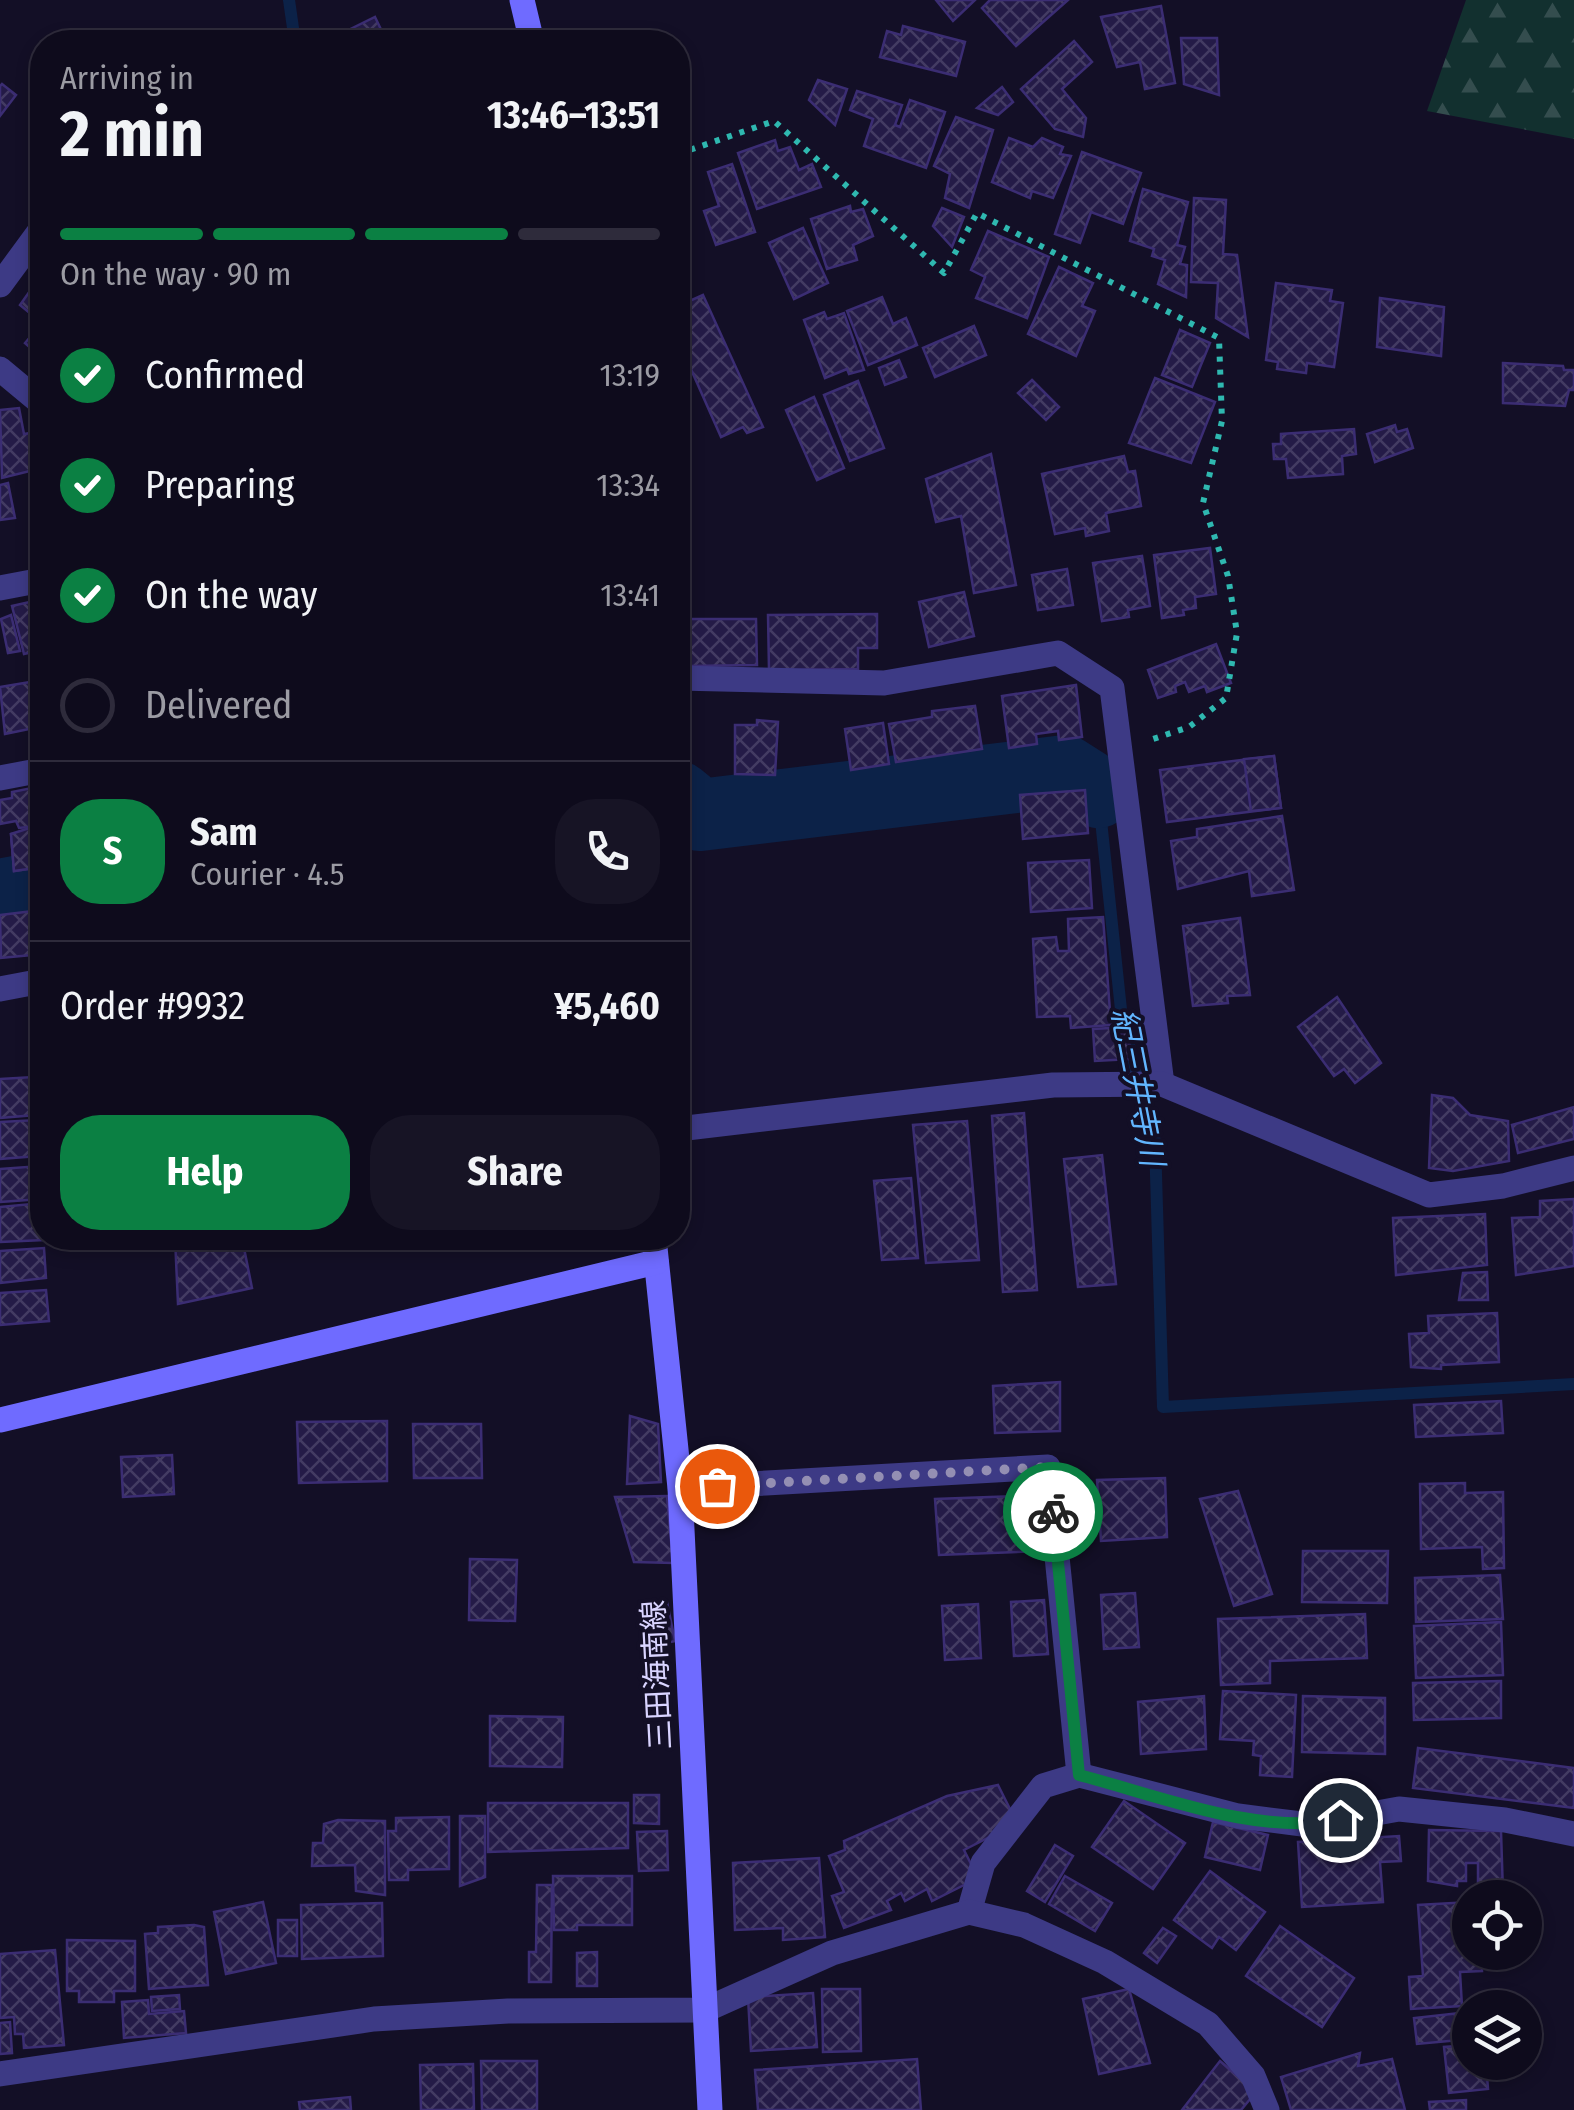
<!DOCTYPE html>
<html lang="en">
<head>
<meta charset="utf-8">
<style>
	:root { --surface:#0e0b1c; --page:#171425; --text:#f1f3f6; --muted:#9b9ba3; --line:#2e2b3b; --accent:#0b8043 }
	body { margin:0; font-family:"Fira Sans Condensed","Noto Sans JP",sans-serif; background:var(--page); color:var(--text); height:100vh; display:flex; flex-direction:column; font-size:38px; white-space:nowrap }
	* { box-sizing:border-box; margin:0 }
	p { font-size:32px; color:var(--muted) }
	.icon { flex:none; width:55px; height:55px; fill:none; stroke:currentColor; stroke-width:2; stroke-linecap:round; stroke-linejoin:round }
	.map { position:relative; flex:1; overflow:hidden }
	.details { position:absolute; left:30px; top:30px; width:660px; height:1220px; display:flex; flex-direction:column; background:var(--surface); border-radius:40px; box-shadow:0 5px 15px #0003,0 0 0 2px var(--line) }
	.details>* { flex:none }
	.controls { position:absolute; left:1452px; top:1880px; display:grid; gap:20px }
	.controls a { display:grid; place-items:center; width:90px; height:90px; border-radius:50%; background:var(--surface); box-shadow:0 5px 15px #0003,0 0 0 2px var(--line); font-size:50px }
	.pin { position:absolute; display:grid; place-items:center; width:85px; height:85px; color:#fff; margin:-42px; border:5px solid #fff; border-radius:50%; box-shadow:0 2px 10px #0007 }
	.courier { position:absolute; display:grid; place-items:center; width:100px; height:100px; margin:-50px; border:8px solid #0b8043; border-radius:50%; background:#fff; color:#222; box-shadow:0 2px 12px #0007 }
	.headline em { font-style:normal; font-weight:700 }
	.headline div { display:flex; flex-direction:column-reverse }
	.headline { display:flex; align-items:center; justify-content:space-between; height:170px; padding:0 30px }
	h1 { font-size:65px; font-weight:700; line-height:75px }
	.bar { display:grid; grid-template-columns:repeat(4,1fr); gap:15px 10px; align-content:center; height:120px; padding:0 30px }
	.bar i { height:12px; border-radius:8px; background:var(--line) }
	.bar .selected { background:var(--accent) }
	.bar p { grid-column:span 4 }
	.line { display:flex; align-items:center; gap:25px; padding:0 30px; border-top:2px solid var(--line) }
	.line div { flex:1 }
	.round { display:grid; place-items:center; flex:none; width:105px; height:105px; border-radius:40px; background:var(--page) }
	ol { padding:0 30px; list-style:none }
	li { display:flex; align-items:center; gap:30px; height:110px }
	li p { margin-inline-start:auto }
	li .icon { padding:10px; border-radius:50%; background:var(--accent); color:#fff; stroke-width:4 }
	li:last-child { color:var(--muted) }
	li i { width:55px; height:55px; border:5px solid var(--line); border-radius:50% }
	.cta { display:flex; gap:20px; margin-top:auto; padding:20px 30px }
	.cta a { flex:1; height:115px; border-radius:40px; background:var(--accent); color:#fff; font-size:40px; font-weight:700; line-height:115px; text-align:center }
	.cta a+a { background:var(--page); color:var(--text) }
	.map>svg:first-child { display:block }
</style>
</head>
<body>
<div class="map">
<svg width="1574" height="2110" viewBox="0 0 1574 2110">
	<defs>
		<pattern id="forest-firs" width="22" height="20" patternUnits="userSpaceOnUse" patternTransform="scale(2.5)"><rect width="22" height="20" fill="#12302f"/><path d="M5 1l3.5 6h-7zM16 11l3.5 6h-7z" fill="#344d4e"/></pattern>
		<pattern id="building-cross-hatch" width="8" height="8" patternUnits="userSpaceOnUse" patternTransform="scale(2.5)"><rect width="8" height="8" fill="#241b47"/><path d="M0 0l8 8M0 8l8-8" fill="none" stroke="#433b63"/></pattern>
	</defs>
	<rect width="100%" height="100%" fill="#130f26"/>
	<polygon fill="url(#forest-firs)" points="1466,0 1574,0 1574,139 1427,111"/>
	<g fill="none" stroke-linecap="round" stroke-linejoin="round">
		<g stroke="#0c2248" stroke-width="12">
			<polyline points="289,0 295,42"/>
			<polyline points="1098,792 1122,1019 1155,1141 1163,1407 1574,1384"/>
		</g>
		<g stroke="#0c2248" stroke-width="72">
			<polyline points="678,797 700,815 1065,771 1098,792"/>
			<polyline points="0,895 42,887"/>
		</g>
	</g>
	<g fill="url(#building-cross-hatch)" stroke="#3b2d73" stroke-width="2.5">
		<polygon points="936,0 975,0 953,21"/>
		<polygon points="990,0 1068,0 1016,46 982,8"/>
		<polygon points="1161,6 1175,83 1145,89 1140,62 1117,67 1101,17"/>
		<polygon points="375,17 387,42 324,42"/>
		<polygon points="903,26 965,42 956,76 880,57 887,31 901,35"/>
		<polygon points="1181,38 1217,38 1219,95 1184,84"/>
		<polygon points="1074,41 1092,62 1062,89 1086,118 1083,137 1055,129 1021,89"/>
		<polygon points="818,80 847,89 835,125 809,100"/>
		<polygon points="2,84 16,95 0,116 0,86"/>
		<polygon points="1002,87 1013,102 998,115 977,108"/>
		<polygon points="857,91 902,105 895,125 900,127 910,100 945,112 926,168 864,146 873,119 850,110"/>
		<polygon points="956,117 993,130 969,208 945,198 950,174 934,166"/>
		<polygon points="1009,138 1033,147 1042,138 1063,147 1060,154 1071,156 1053,198 1032,191 1030,198 992,182"/>
		<polygon points="775,140 778,151 790,147 799,170 812,164 821,187 757,209 738,153"/>
		<polygon points="1082,152 1141,173 1123,224 1091,212 1080,243 1055,234"/>
		<polygon points="732,164 755,232 716,245 704,211 719,206 708,172"/>
		<polygon points="1143,189 1188,202 1177,245 1185,247 1180,264 1187,265 1186,297 1158,284 1165,260 1152,256 1154,249 1130,241"/>
		<polygon points="1194,198 1226,200 1223,254 1237,255 1248,337 1216,318 1218,283 1191,282"/>
		<polygon points="850,206 851,212 863,209 873,236 853,245 857,260 827,269 811,219"/>
		<polygon points="942,208 964,217 952,247 933,226"/>
		<polygon points="803,228 828,283 794,299 769,243"/>
		<polygon points="988,231 1049,257 1027,318 976,298 985,277 971,270"/>
		<polygon points="1059,267 1093,283 1082,306 1095,311 1076,356 1028,334"/>
		<polygon points="42,274 42,358 25,343 42,323 20,305"/>
		<polygon points="1276,283 1332,290 1330,301 1343,303 1334,367 1307,363 1306,373 1277,369 1278,362 1266,360"/>
		<polygon points="703,295 763,427 747,433 743,427 721,437 678,340 678,306"/>
		<polygon points="882,297 893,324 906,318 917,345 868,365 847,311"/>
		<polygon points="1380,298 1444,307 1441,356 1377,347"/>
		<polygon points="824,312 827,319 844,313 864,370 849,374 847,369 825,378 804,320"/>
		<polygon points="974,326 986,355 935,377 923,348"/>
		<polygon points="1180,330 1210,343 1192,387 1162,375"/>
		<polygon points="899,360 906,377 885,385 879,368"/>
		<polygon points="1503,363 1563,366 1564,370 1574,370 1574,390 1569,390 1565,406 1503,403"/>
		<polygon points="1155,378 1215,402 1191,463 1129,443"/>
		<polygon points="1032,380 1059,407 1046,420 1018,393"/>
		<polygon points="858,381 884,448 850,461 824,395"/>
		<polygon points="814,397 844,468 817,480 786,410"/>
		<polygon points="19,408 24,434 42,431 42,468 2,478 0,410"/>
		<polygon points="1395,425 1397,432 1407,429 1413,448 1375,462 1367,434"/>
		<polygon points="1354,429 1356,454 1342,456 1343,474 1288,478 1286,459 1274,459 1273,444 1281,444 1281,434"/>
		<polygon points="991,454 1016,585 974,593 961,516 936,522 926,479"/>
		<polygon points="1124,456 1128,472 1135,471 1141,506 1106,513 1109,531 1086,536 1085,528 1055,534 1042,474"/>
		<polygon points="8,483 15,518 0,520 0,485"/>
		<polygon points="1210,548 1216,594 1195,597 1196,608 1183,610 1184,615 1162,618 1154,555"/>
		<polygon points="1142,556 1150,606 1128,610 1129,617 1102,621 1093,563"/>
		<polygon points="1067,569 1073,605 1038,610 1032,575"/>
		<polygon points="964,592 974,636 929,647 919,602"/>
		<polygon points="38,600 42,604 42,650 24,654 12,606"/>
		<polygon points="877,614 877,648 858,648 858,669 769,670 768,615"/>
		<polygon points="11,615 20,651 8,653 1,619"/>
		<polygon points="678,619 756,619 757,665 689,666 688,644 678,644"/>
		<polygon points="1216,644 1231,683 1207,692 1205,686 1189,692 1185,682 1175,686 1176,692 1158,698 1148,670"/>
		<polygon points="42,680 42,720 33,722 34,728 5,734 0,687"/>
		<polygon points="1076,685 1082,737 1059,740 1058,731 1036,734 1037,744 1009,748 1002,696"/>
		<polygon points="975,706 982,749 896,762 889,724 932,717 932,711"/>
		<polygon points="757,720 778,722 775,775 735,774 735,725 757,725"/>
		<polygon points="883,723 889,764 851,770 845,729"/>
		<polygon points="1274,756 1281,808 1167,822 1160,770"/>
		<polygon points="1274,756 1281,808 1251,811 1244,759"/>
		<polygon points="42,786 42,867 14,871 11,834 29,831 29,827 19,828 16,821 0,824 0,800 12,798 12,792"/>
		<polygon points="1085,790 1088,833 1023,839 1020,795"/>
		<polygon points="1282,816 1294,890 1252,896 1249,871 1178,889 1171,841 1197,837 1197,829"/>
		<polygon points="42,824 42,867 14,871 11,834"/>
		<polygon points="1089,860 1092,908 1031,912 1028,863"/>
		<polygon points="42,910 42,954 1,958 0,915"/>
		<polygon points="1103,917 1111,1025 1071,1028 1070,1016 1037,1017 1033,939 1056,937 1058,951 1069,951 1068,919"/>
		<polygon points="1240,918 1250,995 1227,996 1228,1003 1193,1006 1183,926"/>
		<polygon points="1337,997 1381,1063 1355,1083 1344,1069 1334,1076 1298,1027"/>
		<polygon points="1128,1027 1131,1059 1095,1061 1093,1029"/>
		<polygon points="33,1077 35,1115 0,1118 0,1079"/>
		<polygon points="1432,1095 1453,1098 1470,1115 1508,1121 1509,1161 1453,1171 1429,1168"/>
		<polygon points="1574,1107 1574,1139 1518,1153 1512,1125"/>
		<polygon points="1024,1113 1037,1290 1003,1292 992,1116"/>
		<polygon points="37,1120 38,1156 0,1159 0,1122"/>
		<polygon points="967,1121 979,1260 926,1263 913,1125"/>
		<polygon points="1102,1155 1116,1284 1078,1287 1064,1159"/>
		<polygon points="40,1166 41,1199 0,1202 0,1169"/>
		<polygon points="911,1178 918,1258 882,1260 874,1181"/>
		<polygon points="1574,1199 1574,1266 1516,1275 1512,1218 1540,1217 1540,1201"/>
		<polygon points="42,1203 44,1240 0,1242 0,1207"/>
		<polygon points="1485,1214 1487,1265 1396,1275 1393,1218"/>
		<polygon points="175,1238 242,1238 252,1288 178,1304"/>
		<polygon points="44,1248 46,1278 0,1283 0,1251"/>
		<polygon points="1487,1272 1488,1300 1459,1300 1463,1273"/>
		<polygon points="46,1290 49,1321 0,1325 0,1293"/>
		<polygon points="1497,1313 1499,1362 1441,1365 1441,1369 1411,1367 1409,1334 1429,1333 1428,1316"/>
		<polygon points="1060,1382 1060,1431 995,1433 993,1386"/>
		<polygon points="1501,1401 1503,1433 1416,1437 1414,1405"/>
		<polygon points="630,1416 658,1424 661,1482 627,1484"/>
		<polygon points="387,1421 387,1481 299,1483 297,1422"/>
		<polygon points="413,1424 481,1424 482,1478 414,1478"/>
		<polygon points="172,1455 174,1494 123,1497 121,1457"/>
		<polygon points="1165,1478 1167,1537 1101,1541 1097,1480"/>
		<polygon points="1465,1483 1465,1493 1503,1492 1504,1568 1483,1569 1482,1547 1421,1549 1420,1484"/>
		<polygon points="1238,1491 1272,1594 1234,1606 1200,1499"/>
		<polygon points="1042,1495 1043,1551 939,1555 935,1499"/>
		<polygon points="667,1496 673,1563 634,1562 615,1497"/>
		<polygon points="1303,1551 1388,1551 1387,1603 1302,1602"/>
		<polygon points="470,1559 517,1560 515,1621 469,1620"/>
		<polygon points="1500,1575 1503,1619 1416,1622 1415,1578"/>
		<polygon points="1135,1593 1139,1647 1104,1649 1101,1595"/>
		<polygon points="1044,1600 1048,1654 1014,1656 1011,1602"/>
		<polygon points="667,1602 675,1641 652,1646 644,1607"/>
		<polygon points="978,1604 981,1658 945,1660 942,1606"/>
		<polygon points="1365,1614 1367,1658 1270,1661 1270,1683 1221,1685 1218,1619"/>
		<polygon points="1501,1622 1503,1675 1416,1678 1414,1626"/>
		<polygon points="1501,1681 1501,1718 1414,1720 1413,1683"/>
		<polygon points="1223,1691 1296,1695 1292,1777 1260,1775 1261,1756 1253,1755 1254,1741 1220,1739"/>
		<polygon points="1204,1696 1206,1749 1141,1754 1138,1702"/>
		<polygon points="1303,1696 1385,1698 1385,1754 1302,1752"/>
		<polygon points="490,1716 563,1717 562,1767 490,1766"/>
		<polygon points="1418,1748 1574,1768 1574,1808 1413,1788"/>
		<polygon points="998,1785 1017,1823 964,1850 978,1878 932,1901 927,1889 905,1901 901,1893 887,1901 891,1910 844,1928 832,1896 844,1892 829,1856 845,1850 844,1841 947,1796"/>
		<polygon points="634,1795 659,1795 659,1824 634,1823"/>
		<polygon points="1124,1801 1185,1843 1153,1889 1092,1847"/>
		<polygon points="488,1803 628,1803 628,1848 488,1852"/>
		<polygon points="460,1816 485,1816 485,1877 460,1886"/>
		<polygon points="449,1817 449,1869 408,1870 408,1880 389,1880 388,1831 396,1831 396,1818"/>
		<polygon points="338,1820 385,1821 385,1895 356,1891 355,1865 312,1866 313,1843 323,1843 324,1824"/>
		<polygon points="1213,1822 1268,1835 1260,1870 1205,1857"/>
		<polygon points="1429,1830 1501,1831 1503,1893 1478,1895 1478,1863 1466,1863 1466,1881 1457,1881 1457,1886 1428,1881"/>
		<polygon points="667,1831 668,1870 639,1871 637,1832"/>
		<polygon points="1399,1836 1401,1861 1380,1862 1383,1902 1302,1907 1298,1842"/>
		<polygon points="1055,1845 1073,1856 1045,1902 1027,1891"/>
		<polygon points="819,1858 825,1937 783,1940 783,1928 735,1930 733,1863"/>
		<polygon points="1210,1871 1265,1912 1236,1950 1219,1937 1212,1948 1174,1920"/>
		<polygon points="553,1876 632,1876 632,1925 577,1925 577,1930 554,1930"/>
		<polygon points="1065,1876 1112,1903 1095,1931 1049,1904"/>
		<polygon points="537,1885 552,1885 551,1982 529,1982 529,1952 536,1952"/>
		<polygon points="263,1902 276,1963 226,1974 214,1912"/>
		<polygon points="1470,1902 1470,1952 1481,1952 1482,1971 1460,1972 1462,2006 1411,2009 1409,1977 1423,1976 1418,1905"/>
		<polygon points="382,1903 383,1956 302,1959 301,1905"/>
		<rect x="278" y="1920" width="19" height="36"/>
		<polygon points="194,1925 204,1927 208,1985 149,1989 145,1934 158,1933 158,1927"/>
		<polygon points="1280,1926 1354,1978 1322,2027 1246,1976"/>
		<polygon points="1163,1928 1176,1936 1157,1963 1144,1953"/>
		<polygon points="67,1940 135,1941 135,1991 114,1991 114,2002 79,2002 79,1991 67,1991"/>
		<polygon points="55,1950 64,2045 24,2048 23,2034 15,2034 14,2017 0,2018 0,1954"/>
		<polygon points="597,1952 597,1986 577,1986 577,1953"/>
		<polygon points="822,1989 860,1989 861,2051 823,2052"/>
		<polygon points="1129,1989 1150,2063 1099,2074 1083,1999"/>
		<polygon points="813,1993 817,2047 751,2051 748,1997"/>
		<polygon points="179,1995 180,2009 152,2011 151,1997"/>
		<polygon points="148,2000 149,2014 184,2011 186,2033 124,2038 122,2002"/>
		<polygon points="1470,2012 1470,2039 1417,2044 1414,2018"/>
		<polygon points="10,2022 12,2053 0,2054 0,2023"/>
		<polygon points="1470,2045 1470,2062 1486,2062 1488,2089 1449,2093 1444,2047"/>
		<polygon points="1360,2053 1358,2066 1392,2059 1405,2110 1291,2110 1281,2077"/>
		<polygon points="917,2059 921,2110 758,2110 755,2070"/>
		<polygon points="481,2061 537,2061 537,2110 482,2110"/>
		<polygon points="1220,2061 1256,2092 1241,2110 1182,2110"/>
		<polygon points="473,2064 474,2110 421,2110 420,2065"/>
		<polygon points="350,2097 351,2110 300,2110 299,2102"/>
		<polygon points="1466,2100 1466,2110 1430,2110 1429,2102"/>
	</g>
	<g fill="none" stroke-linecap="round" stroke-linejoin="round">
		<polyline stroke="#2fb8b0" stroke-width="6" stroke-dasharray="5 8" stroke-linecap="butt" points="678,154 774,121 944,273 977,213 1219,338 1222,421 1203,503 1228,576 1237,633 1226,698 1189,727 1150,740"/>
		<g stroke="#3d3a85" stroke-width="25">
			<polyline points="0,285 42,228"/>
			<polyline points="0,369 42,404"/>
			<polyline points="0,588 42,580"/>
			<polyline points="678,678 884,683 1058,653 1112,688 1162,1084"/>
			<polyline points="0,778 42,770"/>
			<polyline points="0,989 42,981"/>
			<polyline points="678,1129 1053,1085 1162,1084 1429,1195 1503,1186 1574,1168"/>
			<polyline points="680,1488 1048,1467 1079,1775"/>
			<polyline points="969,1912 983,1863 1043,1786 1079,1775 1238,1816 1310,1825 1399,1809 1505,1820 1574,1834"/>
			<polyline points="0,2074 374,2019 508,2011 705,2010 832,1953 969,1912 1024,1925 1105,1962 1208,2024 1253,2076 1267,2110"/>
		</g>
		<g stroke="#6f6bff" stroke-width="25">
			<polyline points="522,0 532,42"/>
			<polyline points="654,1238 680,1488 710,2110"/>
			<polyline points="0,1420 656,1262"/>
		</g>
	</g>
	<g fill="none" stroke-linecap="round" stroke-linejoin="round">
		<polyline stroke="#948fb3" stroke-width="10" stroke-dasharray="0 18" points="717,1486 1048,1467 1053,1512"/>
		<path stroke="#0b8043" stroke-width="12" d="M1053,1512L1079,1775C1160,1796 1255,1835 1340,1820"/>
	</g>
	<g text-anchor="middle" stroke-width="8" stroke-linejoin="round" paint-order="stroke">
		<g font-size="30" fill="#d9d4ff" stroke="#130f26">
			<text transform="translate(657 1675) rotate(-93)" y="10">三田海南線</text>
		</g>
		<g font-size="32" font-style="italic" fill="#62b6ff" stroke="#130f26">
			<text transform="translate(1138 1087) rotate(79)" y="11">紀三井寺川</text>
		</g>
	</g>
</svg>
<div class="controls">
<a><svg class="icon" aria-label="locate" viewBox="0 0 24 24"><circle cx="12" cy="12" r="6"/><path d="M12 2v4M12 18v4M2 12h4M18 12h4"/></svg></a>
<a><svg class="icon" aria-label="layers" viewBox="0 0 24 24"><path d="M12 4l9 5-9 5-9-5zM3 14l9 5 9-5"/></svg></a>
</div>
<div class="pin" style="left:717px;top:1486px;background:#ea580c"><svg class="icon" aria-label="bag" viewBox="0 0 24 24"><path d="M5 8h14l-1 12H6zM9 8a3 3 0 0 1 6 0"/></svg></div>
<div class="pin" style="left:1340px;top:1820px;background:#1f2937"><svg class="icon" aria-label="home" viewBox="0 0 24 24"><path d="M3 11l9-7 9 7M6 9v11h12V9"/></svg></div>
<div class="courier" style="left:1053px;top:1512px"><svg class="icon" aria-label="bike" viewBox="0 0 24 24"><circle cx="6" cy="16" r="4"/><circle cx="18" cy="16" r="4"/><path d="M6 16l4-8h5l3 8M10 8l3 8H6M13 5h3"/></svg></div>
<section class="details">
<div class="headline"><div><h1>2 min</h1><p>Arriving in</p></div><em>13:46–13:51</em></div>
<div class="bar"><i class="selected"></i><i class="selected"></i><i class="selected"></i><i></i><p>On the way · 90 m</p></div>
<ol>
<li><svg class="icon" aria-label="check" viewBox="0 0 24 24"><path d="M5 12l5 5 9-10"/></svg>Confirmed<p>13:19</p></li>
<li><svg class="icon" aria-label="check" viewBox="0 0 24 24"><path d="M5 12l5 5 9-10"/></svg>Preparing<p>13:34</p></li>
<li><svg class="icon" aria-label="check" viewBox="0 0 24 24"><path d="M5 12l5 5 9-10"/></svg>On the way<p>13:41</p></li>
<li><i></i>Delivered</li>
</ol>
<div class="line" style="height:180px"><b class="round" style="background:var(--accent);color:#fff">S</b><div><b>Sam</b><p>Courier · 4.5</p></div><a class="round"><svg class="icon" aria-label="phone" viewBox="0 0 24 24"><path d="M5 4h4l2 5-3 2q2 4 5 5l2-3 5 2v4C11 20 4 13 5 4z"/></svg></a></div>
<div class="line" style="height:130px"><div>Order #9932</div><b>¥5,460</b></div>
<div class="cta"><a>Help</a><a>Share</a></div>
</section>
</div>
</body>
</html>
